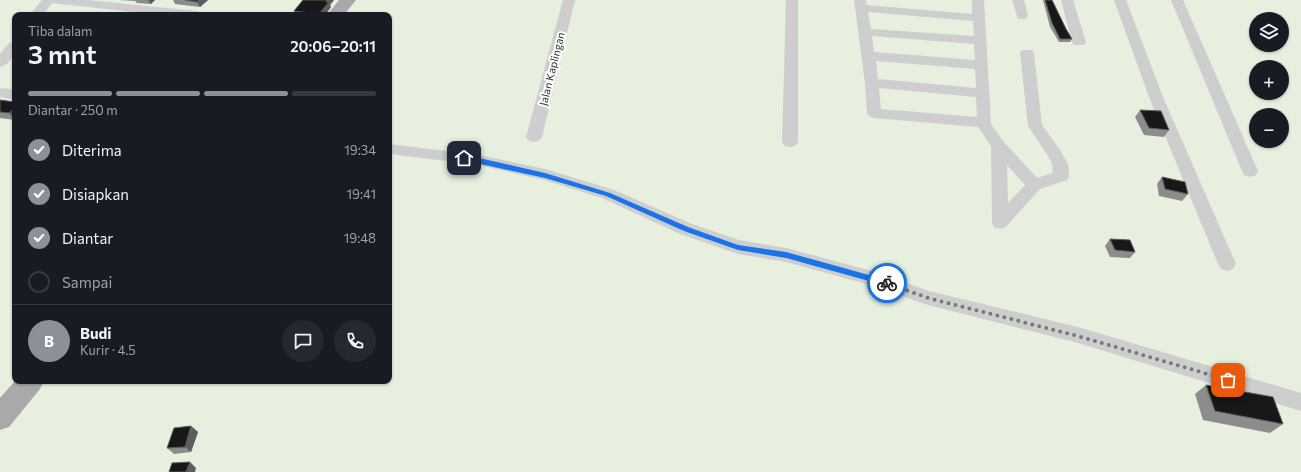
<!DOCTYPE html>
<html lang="id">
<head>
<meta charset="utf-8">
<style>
	:root { --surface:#171b24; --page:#242831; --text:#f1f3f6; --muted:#9ea1a6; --line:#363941; --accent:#8c9099 }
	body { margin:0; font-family:Commissioner,sans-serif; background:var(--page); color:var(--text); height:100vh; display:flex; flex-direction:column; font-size:15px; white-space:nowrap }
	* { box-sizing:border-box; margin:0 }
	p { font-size:13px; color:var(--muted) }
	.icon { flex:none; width:22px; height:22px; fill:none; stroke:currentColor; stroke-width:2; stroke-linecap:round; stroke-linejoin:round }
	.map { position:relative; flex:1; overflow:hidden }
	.sheet { position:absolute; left:12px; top:12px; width:380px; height:372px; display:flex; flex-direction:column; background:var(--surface); border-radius:8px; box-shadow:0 1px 3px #0004 }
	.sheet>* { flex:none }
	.controls { position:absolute; left:1249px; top:12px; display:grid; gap:8px }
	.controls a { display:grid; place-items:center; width:40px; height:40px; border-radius:50%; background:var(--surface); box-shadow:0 1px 3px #0004; font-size:20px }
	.pin { position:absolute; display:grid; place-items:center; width:34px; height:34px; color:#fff; margin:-17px; border-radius:8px; box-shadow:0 2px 6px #0006 }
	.courier { position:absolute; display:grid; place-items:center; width:40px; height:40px; margin:-20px; border:3px solid #1a73e8; border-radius:50%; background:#fff; color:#222; box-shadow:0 1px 5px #0007 }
	.overview em { font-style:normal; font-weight:600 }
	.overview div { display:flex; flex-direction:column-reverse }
	.overview { display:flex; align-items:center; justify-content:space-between; height:68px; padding:0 16px }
	h1 { font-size:26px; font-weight:600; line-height:30px }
	.bar { display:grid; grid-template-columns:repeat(4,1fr); gap:6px 4px; align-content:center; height:48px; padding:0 16px }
	.bar i { height:5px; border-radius:3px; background:var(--line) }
	.bar .on { background:var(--accent) }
	.bar p { grid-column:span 4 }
	.line { display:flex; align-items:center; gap:10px; padding:0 16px; border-top:1px solid var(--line) }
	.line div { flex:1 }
	.round { display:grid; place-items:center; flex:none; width:42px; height:42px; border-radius:21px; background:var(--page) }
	ol { padding:0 16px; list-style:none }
	li { display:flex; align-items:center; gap:12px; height:44px }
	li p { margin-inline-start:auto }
	li .icon { padding:4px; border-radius:50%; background:var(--accent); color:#fff; stroke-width:4 }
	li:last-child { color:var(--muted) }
	li i { width:22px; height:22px; border:2px solid var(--line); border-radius:50% }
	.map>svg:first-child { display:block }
</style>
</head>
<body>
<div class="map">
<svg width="1301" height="472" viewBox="0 0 1301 472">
	<rect width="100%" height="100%" fill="#fff"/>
	<path fill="#e7efdf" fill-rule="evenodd" d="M0,0H1301V472H0ZM15,15H389V381H15ZM1256,19H1282V45H1256ZM1256,67H1282V93H1256ZM1256,115H1282V141H1256Z"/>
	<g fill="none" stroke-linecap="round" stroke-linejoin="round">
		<g fill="#cecece" fill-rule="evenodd">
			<polygon points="42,0 88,0 196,11 200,12 202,15 160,15 52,3 43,15 30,15"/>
			<polygon points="563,0 575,0 542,137 539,141 534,142 529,141 526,137"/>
			<polygon points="786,0 798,0 798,142 795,146 790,147 785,146 782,142"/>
			<path d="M854,0H866L867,5L972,14V0H984L991,124L1004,142L1037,178L1053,173L1052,164L1048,156L1028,126L1020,53L1022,50H1032L1034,53L1042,125L1060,150L1068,164L1069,176L1067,180L1040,189L1006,227L1000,229L994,227L992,223L991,146L978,127L874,118L869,116L867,113L865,83ZM868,12L973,21L974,36L871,29ZM872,36L974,44L975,60L874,52ZM876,61L975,69L976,88L878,79ZM879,88L976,97L977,117L881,109ZM1007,165L1025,185L1008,203Z"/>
			<polygon points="1012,0 1024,0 1028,16 1026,19 1018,19"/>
			<polygon points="1061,0 1073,0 1086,42 1084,45 1074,45 1072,42"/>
			<polygon points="1114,0 1126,0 1163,97 1236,264 1233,269 1227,271 1221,269 1218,264 1149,97"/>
			<polygon points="1171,0 1183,0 1258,171 1256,175 1250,177 1244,175 1242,171"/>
			<path d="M15,41C15,52 12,64 0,67V54L10,42Z"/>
			<polygon points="2,88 15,90 15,100 0,97 0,89"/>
			<polygon points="389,144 479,155 545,169 614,190 692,224 739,240 786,248 872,271 929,291 1078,327 1301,393 1301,411 1078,343 928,305 870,285 786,262 738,254 680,234 602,198 544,180 479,165 389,154"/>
		</g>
		<g fill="#a9a9a9" fill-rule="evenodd">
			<polygon points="339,0 356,0 344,15 327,15"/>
			<polygon points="15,381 44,381 40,389 9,427 0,430 0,398"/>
		</g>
	</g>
	<g fill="#8c8c8c">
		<polygon points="119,0 155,0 151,4 137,3 135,1"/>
		<polygon points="173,0 208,0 200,7 175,4"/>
		<polygon points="303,0 334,0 330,5 331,7 325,15 296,15 294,11"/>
		<polygon points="1043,0 1052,0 1066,29 1072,39 1070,42 1059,42 1050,27"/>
		<polygon points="0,100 15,102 15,120 0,118"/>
		<polygon points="1140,110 1169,130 1164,137 1144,135 1135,117"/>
		<polygon points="1162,177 1188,194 1182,201 1159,196 1157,184"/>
		<polygon points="1110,239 1135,252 1130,258 1110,257 1105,246"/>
		<polygon points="1206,385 1283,424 1270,433 1203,420 1195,394"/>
		<polygon points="191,426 198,432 191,452 174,454 167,448"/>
	</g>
	<g fill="#5d5d5d">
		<polygon points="148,0 155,0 151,4"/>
		<polygon points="199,0 208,0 200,7 197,2"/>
		<polygon points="327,0 334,0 330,5 331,7 325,15 320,15 319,14"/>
		<polygon points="15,108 15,120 9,113"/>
		<polygon points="191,426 198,432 191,452 185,447"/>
		<polygon points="190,462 196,468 195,472 186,472"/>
	</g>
	<g fill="#181818" stroke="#5d5d5d">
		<polygon points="185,0 199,0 197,2"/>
		<polygon points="303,0 327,0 326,2 329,2 319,14 294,11"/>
		<polygon points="1045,0 1052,0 1066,29 1072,39 1060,39 1052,23"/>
		<polygon points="0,100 15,102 15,108 9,113 0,112"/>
		<polygon points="1140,110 1161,111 1169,130 1149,128"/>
		<polygon points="1162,177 1185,182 1188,194 1165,189"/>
		<polygon points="1110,239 1130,240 1135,252 1115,250"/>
		<polygon points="1206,385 1273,397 1283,424 1215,411"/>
		<polygon points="191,426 185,447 167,448 174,428"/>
		<polygon points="190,462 186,472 169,472 172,463"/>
	</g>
	<polygon fill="#1a73e8" points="464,156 479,158 545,173 610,193 688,227 738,245 786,252 887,280 890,283 887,286 786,258 738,250 684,231 606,196 545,178 462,160 461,158"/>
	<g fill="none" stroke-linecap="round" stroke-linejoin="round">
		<polyline stroke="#797979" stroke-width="4" stroke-dasharray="0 7.2" points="887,283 928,298 1078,336 1228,380"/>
	</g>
	<g text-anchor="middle" stroke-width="4" stroke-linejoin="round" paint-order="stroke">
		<g font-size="11" fill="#313131" stroke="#fff">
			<text transform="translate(552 69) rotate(-76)" y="4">Jalan Kaplingan</text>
		</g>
	</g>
</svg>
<div class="controls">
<a><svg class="icon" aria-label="layers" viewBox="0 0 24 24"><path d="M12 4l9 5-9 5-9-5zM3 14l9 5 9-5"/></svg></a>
<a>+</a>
<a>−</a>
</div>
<div class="pin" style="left:1228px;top:380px;background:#ea580c"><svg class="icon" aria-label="bag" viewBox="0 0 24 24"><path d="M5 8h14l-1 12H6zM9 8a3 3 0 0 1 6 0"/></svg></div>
<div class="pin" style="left:464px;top:158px;background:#1f2937"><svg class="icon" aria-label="home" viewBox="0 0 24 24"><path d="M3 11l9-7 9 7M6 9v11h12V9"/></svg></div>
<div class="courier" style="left:887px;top:283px"><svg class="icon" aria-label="bike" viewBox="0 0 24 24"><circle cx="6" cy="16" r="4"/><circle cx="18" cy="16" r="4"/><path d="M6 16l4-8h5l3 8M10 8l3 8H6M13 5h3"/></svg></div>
<section class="sheet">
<div class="overview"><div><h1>3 mnt</h1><p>Tiba dalam</p></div><em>20:06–20:11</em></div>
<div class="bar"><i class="on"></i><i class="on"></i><i class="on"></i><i></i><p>Diantar · 250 m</p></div>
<ol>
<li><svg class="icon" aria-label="check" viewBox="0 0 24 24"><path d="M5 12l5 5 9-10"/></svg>Diterima<p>19:34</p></li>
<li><svg class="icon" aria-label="check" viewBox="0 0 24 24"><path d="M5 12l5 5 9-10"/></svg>Disiapkan<p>19:41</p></li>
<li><svg class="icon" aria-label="check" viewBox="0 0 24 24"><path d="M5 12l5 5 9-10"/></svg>Diantar<p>19:48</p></li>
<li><i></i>Sampai</li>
</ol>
<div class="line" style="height:72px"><b class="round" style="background:var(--accent);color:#fff">B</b><div><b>Budi</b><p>Kurir · 4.5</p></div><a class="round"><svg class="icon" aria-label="chat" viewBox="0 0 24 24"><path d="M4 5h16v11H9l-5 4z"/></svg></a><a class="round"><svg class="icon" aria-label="phone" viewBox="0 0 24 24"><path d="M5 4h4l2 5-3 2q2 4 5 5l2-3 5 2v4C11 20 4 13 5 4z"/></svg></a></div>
</section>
</div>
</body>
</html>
